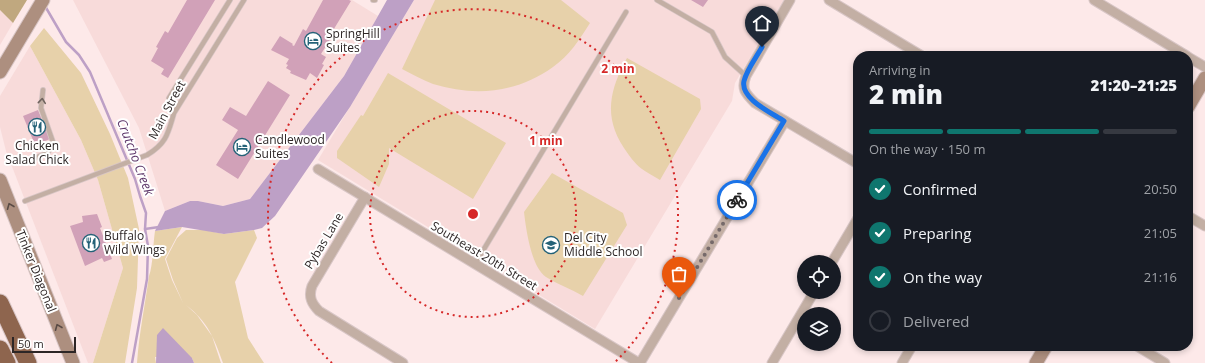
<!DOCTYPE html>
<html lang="en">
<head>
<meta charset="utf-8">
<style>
	:root { --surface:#171b24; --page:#20242c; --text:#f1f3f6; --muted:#9ea1a6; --line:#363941; --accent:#0f766e }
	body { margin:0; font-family:"Open Sans",sans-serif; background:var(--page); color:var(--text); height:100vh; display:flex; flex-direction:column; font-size:15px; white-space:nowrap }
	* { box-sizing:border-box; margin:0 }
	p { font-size:13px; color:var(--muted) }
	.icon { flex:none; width:22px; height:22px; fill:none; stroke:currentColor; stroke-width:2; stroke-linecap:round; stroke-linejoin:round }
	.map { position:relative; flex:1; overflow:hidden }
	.sheet { position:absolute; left:853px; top:51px; width:340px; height:300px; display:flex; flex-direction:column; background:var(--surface); border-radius:16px; box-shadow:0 2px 6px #0003 }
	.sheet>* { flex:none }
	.buttons { position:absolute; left:797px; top:255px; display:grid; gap:8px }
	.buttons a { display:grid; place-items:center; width:44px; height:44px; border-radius:50%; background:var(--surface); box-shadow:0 2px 6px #0003; font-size:20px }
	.scale { position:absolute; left:12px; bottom:10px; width:64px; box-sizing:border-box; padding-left:4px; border:2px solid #2d2626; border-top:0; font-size:11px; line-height:14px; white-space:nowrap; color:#2d2626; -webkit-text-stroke:3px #fff; paint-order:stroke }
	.pin { position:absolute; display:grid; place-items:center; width:34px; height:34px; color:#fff; margin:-41px -17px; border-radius:50% 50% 50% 0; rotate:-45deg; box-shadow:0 0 4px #0007 }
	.pin .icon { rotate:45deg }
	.courier { position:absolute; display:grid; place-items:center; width:40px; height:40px; margin:-20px; border:3px solid #1a73e8; border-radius:50%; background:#fff; color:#222; box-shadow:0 1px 5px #0007 }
	.overview em { font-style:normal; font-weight:800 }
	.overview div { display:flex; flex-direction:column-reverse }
	.overview { display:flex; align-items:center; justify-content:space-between; height:68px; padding:0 16px }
	h1 { font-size:26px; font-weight:800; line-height:30px }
	.bar { display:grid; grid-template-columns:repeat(4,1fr); gap:6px 4px; align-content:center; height:48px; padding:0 16px }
	.bar i { height:5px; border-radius:3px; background:var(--line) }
	.bar .selected { background:var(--accent) }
	.bar p { grid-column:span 4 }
	ol { padding:0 16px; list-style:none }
	li { display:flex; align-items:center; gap:12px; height:44px }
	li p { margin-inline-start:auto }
	li .icon { padding:4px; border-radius:50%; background:var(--accent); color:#fff; stroke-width:4 }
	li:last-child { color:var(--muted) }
	li i { width:22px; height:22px; border:2px solid var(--line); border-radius:50% }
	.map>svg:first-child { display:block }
</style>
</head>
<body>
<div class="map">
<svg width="1205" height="363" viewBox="0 0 1205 363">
	<rect width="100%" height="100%" fill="#fde9e9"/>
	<g fill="#f8dbda">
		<polygon points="73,0 352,0 378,16 344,76 250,199 223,206 198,201 190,201 165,211 139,128"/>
		<polygon points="414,0 784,0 735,83 732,101 595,329 318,160"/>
		<polygon points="0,10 13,23 0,45"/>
		<polygon points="30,46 81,140 98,180 123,268 93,363 88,363 6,151 0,127 0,96"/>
	</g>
	<g fill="#e7d1aa">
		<path d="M435,0H561L590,23C580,39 569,56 553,67C517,93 475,97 433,84C423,80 412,74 402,69Z"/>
		<polygon points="44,28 81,73 110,134 128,178 139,229 137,288 125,363 93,363 123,268 98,180 81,140 30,46"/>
		<path d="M627,58L700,99L701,109L660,180C654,176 647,173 642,169C634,163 629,155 624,148C603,116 610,89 627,58Z"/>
		<polygon points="388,73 506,143 473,199 389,148 389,164 379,187 337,158 337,151 361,115 363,116"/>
		<path d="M552,173L623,213L627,225L583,296C571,289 557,284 546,277C531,267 526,229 524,212Z"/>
		<path d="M182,227L165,259L172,280L183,303L173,280L166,259L177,238L186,230H204L224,234L254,230L257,238L235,282L248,338L264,363H223C214,338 208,322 186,305L197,315L212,336L221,363H194L192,358L155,357L156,363H137C139,334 145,305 149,276C153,265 153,244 155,231Z"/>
	</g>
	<polygon fill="#c0a87f" points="0,0 27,0 13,23 0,10"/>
	<g fill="#bda0c6">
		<polygon points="387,0 414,0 350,107 275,216 262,228 254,230 224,234 182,227 155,231 165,211 190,201 198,201 223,206 250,199 344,76"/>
		<polygon points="163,328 192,358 194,363 156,363 157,335"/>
	</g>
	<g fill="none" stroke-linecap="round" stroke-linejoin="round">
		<g stroke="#bda0c6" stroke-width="2.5">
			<polyline points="45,6 66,42 79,55 90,72 135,179 140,196 146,213 145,229 148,246 147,279 132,363"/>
			<polyline points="145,229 159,227"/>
		</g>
	</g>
	<g fill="#d1a1b8">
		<polygon points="187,0 215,0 168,78 161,74 164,69 151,61 158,48 156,47 165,31 168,33"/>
		<polygon points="323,0 349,0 351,1 329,37 331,38 321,54 326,57 322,64 324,65 317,78 310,73 306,80 290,73 291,71 286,68 288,65 286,64 289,59 271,50 280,36 293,44 292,45 294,46 303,29 306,31"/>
		<polygon points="691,0 708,0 703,7"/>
		<polygon points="268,81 290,95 238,179 216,165 238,130 222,120 230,107 246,116"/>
		<polygon points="38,110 50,139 35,145 23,116"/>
		<polygon points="97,214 102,227 100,228 112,259 104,262 102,258 85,266 70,226 83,222 82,216"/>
	</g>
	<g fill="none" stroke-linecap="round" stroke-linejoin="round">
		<g stroke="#d8c6c6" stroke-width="6">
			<g id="lane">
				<polyline points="373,0 375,0"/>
				<polyline points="657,0 712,32 725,57 746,76"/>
				<polyline points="169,98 230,0"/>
				<polyline points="26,162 47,153 54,145 41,108 43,90"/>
				<path d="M25,201L147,155C167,143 168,133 174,113L244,0"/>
				<polyline points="475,264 626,12"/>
			</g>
		</g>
		<g stroke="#d8c6c6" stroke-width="11">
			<g id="street">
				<path d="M790,0L746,76C741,89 745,93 755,103L858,164"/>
				<polyline points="829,0 922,56"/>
				<polyline points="1094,0 1187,56"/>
				<polyline points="1188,57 1205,67"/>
				<polyline points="318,169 639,363"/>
				<path d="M365,197L312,286C308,297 312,304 319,311L403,363"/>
				<polyline points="1188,216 1205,226"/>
				<polyline points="832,262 858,218"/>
				<polyline points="1137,346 1165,363"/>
				<polyline points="640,363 785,121"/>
				<polyline points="772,363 814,292"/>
				<polyline points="902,363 912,346"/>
			</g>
		</g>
		<g stroke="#d8c6c6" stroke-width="15">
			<g id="secondary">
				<polyline points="0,72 43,0"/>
				<polyline points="1188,107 1205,78"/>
				<polyline points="0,180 73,363"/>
				<polyline points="1036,363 1046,346"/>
			</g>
		</g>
		<g stroke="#d8c6c6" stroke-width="19">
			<g id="highway">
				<polyline points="0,303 28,363"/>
				<polyline points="0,349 7,363"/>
			</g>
		</g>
		<use href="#lane" stroke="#c3afa4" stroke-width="4.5"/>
		<use href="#street" stroke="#c3afa4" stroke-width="9"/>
		<use href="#secondary" stroke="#ad8f7f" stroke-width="13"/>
		<use href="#highway" stroke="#8e654e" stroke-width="17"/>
	</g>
	<defs><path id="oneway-chevron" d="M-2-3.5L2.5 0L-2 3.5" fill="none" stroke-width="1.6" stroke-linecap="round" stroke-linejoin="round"/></defs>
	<use stroke="#70645f" href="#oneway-chevron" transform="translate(42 101) rotate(-84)"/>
	<g stroke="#5a4b45">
		<use href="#oneway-chevron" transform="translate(10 206) rotate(-112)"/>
		<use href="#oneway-chevron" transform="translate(58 327) rotate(-112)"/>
	</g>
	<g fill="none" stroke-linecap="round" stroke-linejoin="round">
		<polyline stroke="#766a6a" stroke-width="4" stroke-dasharray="0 7.2" points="679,298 737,200"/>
		<path stroke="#1a73e8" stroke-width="5" d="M737,200L784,121C772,113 740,99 744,81C747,69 756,58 762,47"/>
	</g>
	<g fill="none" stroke="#d62828" stroke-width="2" stroke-dasharray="2 4">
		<circle cx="473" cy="214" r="103"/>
		<path d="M332 363A205 205 0 1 1 614 363"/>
	</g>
	<defs>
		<g id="hotel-ring" transform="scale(0.9)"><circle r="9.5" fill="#fff" stroke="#246278" stroke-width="1.5"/><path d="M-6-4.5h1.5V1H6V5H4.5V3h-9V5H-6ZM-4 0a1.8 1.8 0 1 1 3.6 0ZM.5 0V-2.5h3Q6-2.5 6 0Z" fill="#246278"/></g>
		<g id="restaurant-ring" transform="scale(0.9)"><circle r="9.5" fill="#fff" stroke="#246278" stroke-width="1.5"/><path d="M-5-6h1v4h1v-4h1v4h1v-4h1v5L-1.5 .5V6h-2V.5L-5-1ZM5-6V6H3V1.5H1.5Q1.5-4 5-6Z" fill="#246278"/></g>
		<g id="school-ring" transform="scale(0.9)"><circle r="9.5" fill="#fff" stroke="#246278" stroke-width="1.5"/><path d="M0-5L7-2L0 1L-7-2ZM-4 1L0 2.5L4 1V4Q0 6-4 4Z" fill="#246278"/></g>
	</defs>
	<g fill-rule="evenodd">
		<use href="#hotel-ring" x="313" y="41"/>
		<use href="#restaurant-ring" x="37" y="127"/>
		<use href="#hotel-ring" x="242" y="147"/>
		<use href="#restaurant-ring" x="91" y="243"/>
		<use href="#school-ring" x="551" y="245"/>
	</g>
	<g text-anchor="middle" stroke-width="4" stroke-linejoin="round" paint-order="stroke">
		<g font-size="12" fill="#2d2626" stroke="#fff" text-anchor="start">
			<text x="326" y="38">SpringHill<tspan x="326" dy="14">Suites</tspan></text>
			<text x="255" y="144">Candlewood<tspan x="255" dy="14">Suites</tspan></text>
			<text x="37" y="150" text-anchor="middle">Chicken<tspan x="37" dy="14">Salad Chick</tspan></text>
			<text x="104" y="240">Buffalo<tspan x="104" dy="14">Wild Wings</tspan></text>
			<text x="564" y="242">Del City<tspan x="564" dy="14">Middle School</tspan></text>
		</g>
		<g font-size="12" fill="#2d2626" stroke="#fff">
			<text transform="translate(167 110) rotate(-62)" y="4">Main Street</text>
			<text transform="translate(324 241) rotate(-59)" y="4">Pybas Lane</text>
			<text transform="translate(484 256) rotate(31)" y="4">Southeast 20th Street</text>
			<text transform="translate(36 271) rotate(68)" y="4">Tinker Diagonal</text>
		</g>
		<g font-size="13" font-style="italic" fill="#5e376a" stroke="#fff">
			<text transform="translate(136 157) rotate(69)" y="5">Crutcho Creek</text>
		</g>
	</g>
	<circle cx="473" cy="214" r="6" fill="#d62828" stroke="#fff" stroke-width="2"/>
	<g font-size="12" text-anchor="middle" font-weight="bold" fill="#d62828" stroke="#fff" stroke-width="4" stroke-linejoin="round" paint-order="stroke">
		<text x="618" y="73">2 min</text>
		<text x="546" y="145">1 min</text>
	</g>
</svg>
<div class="buttons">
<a><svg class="icon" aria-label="locate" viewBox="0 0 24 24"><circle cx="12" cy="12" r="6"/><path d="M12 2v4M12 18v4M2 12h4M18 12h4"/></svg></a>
<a><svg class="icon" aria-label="layers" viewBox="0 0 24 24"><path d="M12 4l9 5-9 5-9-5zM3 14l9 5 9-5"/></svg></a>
</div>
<div class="scale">50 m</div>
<div class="pin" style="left:679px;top:298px;background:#ea580c"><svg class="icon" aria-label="bag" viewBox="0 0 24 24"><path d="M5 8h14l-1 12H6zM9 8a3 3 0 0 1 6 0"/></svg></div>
<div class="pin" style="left:762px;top:47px;background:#1f2937"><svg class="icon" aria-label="home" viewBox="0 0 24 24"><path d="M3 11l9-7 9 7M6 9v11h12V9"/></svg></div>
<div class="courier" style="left:737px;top:200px"><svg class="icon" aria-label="bike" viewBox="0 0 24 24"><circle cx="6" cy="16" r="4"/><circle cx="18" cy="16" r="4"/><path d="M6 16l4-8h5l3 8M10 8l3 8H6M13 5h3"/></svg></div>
<section class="sheet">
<div class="overview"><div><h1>2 min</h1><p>Arriving in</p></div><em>21:20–21:25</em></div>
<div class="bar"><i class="selected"></i><i class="selected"></i><i class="selected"></i><i></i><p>On the way · 150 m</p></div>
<ol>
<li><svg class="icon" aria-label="check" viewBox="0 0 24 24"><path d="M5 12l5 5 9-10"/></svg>Confirmed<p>20:50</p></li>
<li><svg class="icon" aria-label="check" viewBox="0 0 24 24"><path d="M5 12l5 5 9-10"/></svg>Preparing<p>21:05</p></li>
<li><svg class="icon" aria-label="check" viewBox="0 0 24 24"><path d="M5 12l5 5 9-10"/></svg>On the way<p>21:16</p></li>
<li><i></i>Delivered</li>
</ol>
</section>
</div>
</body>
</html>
